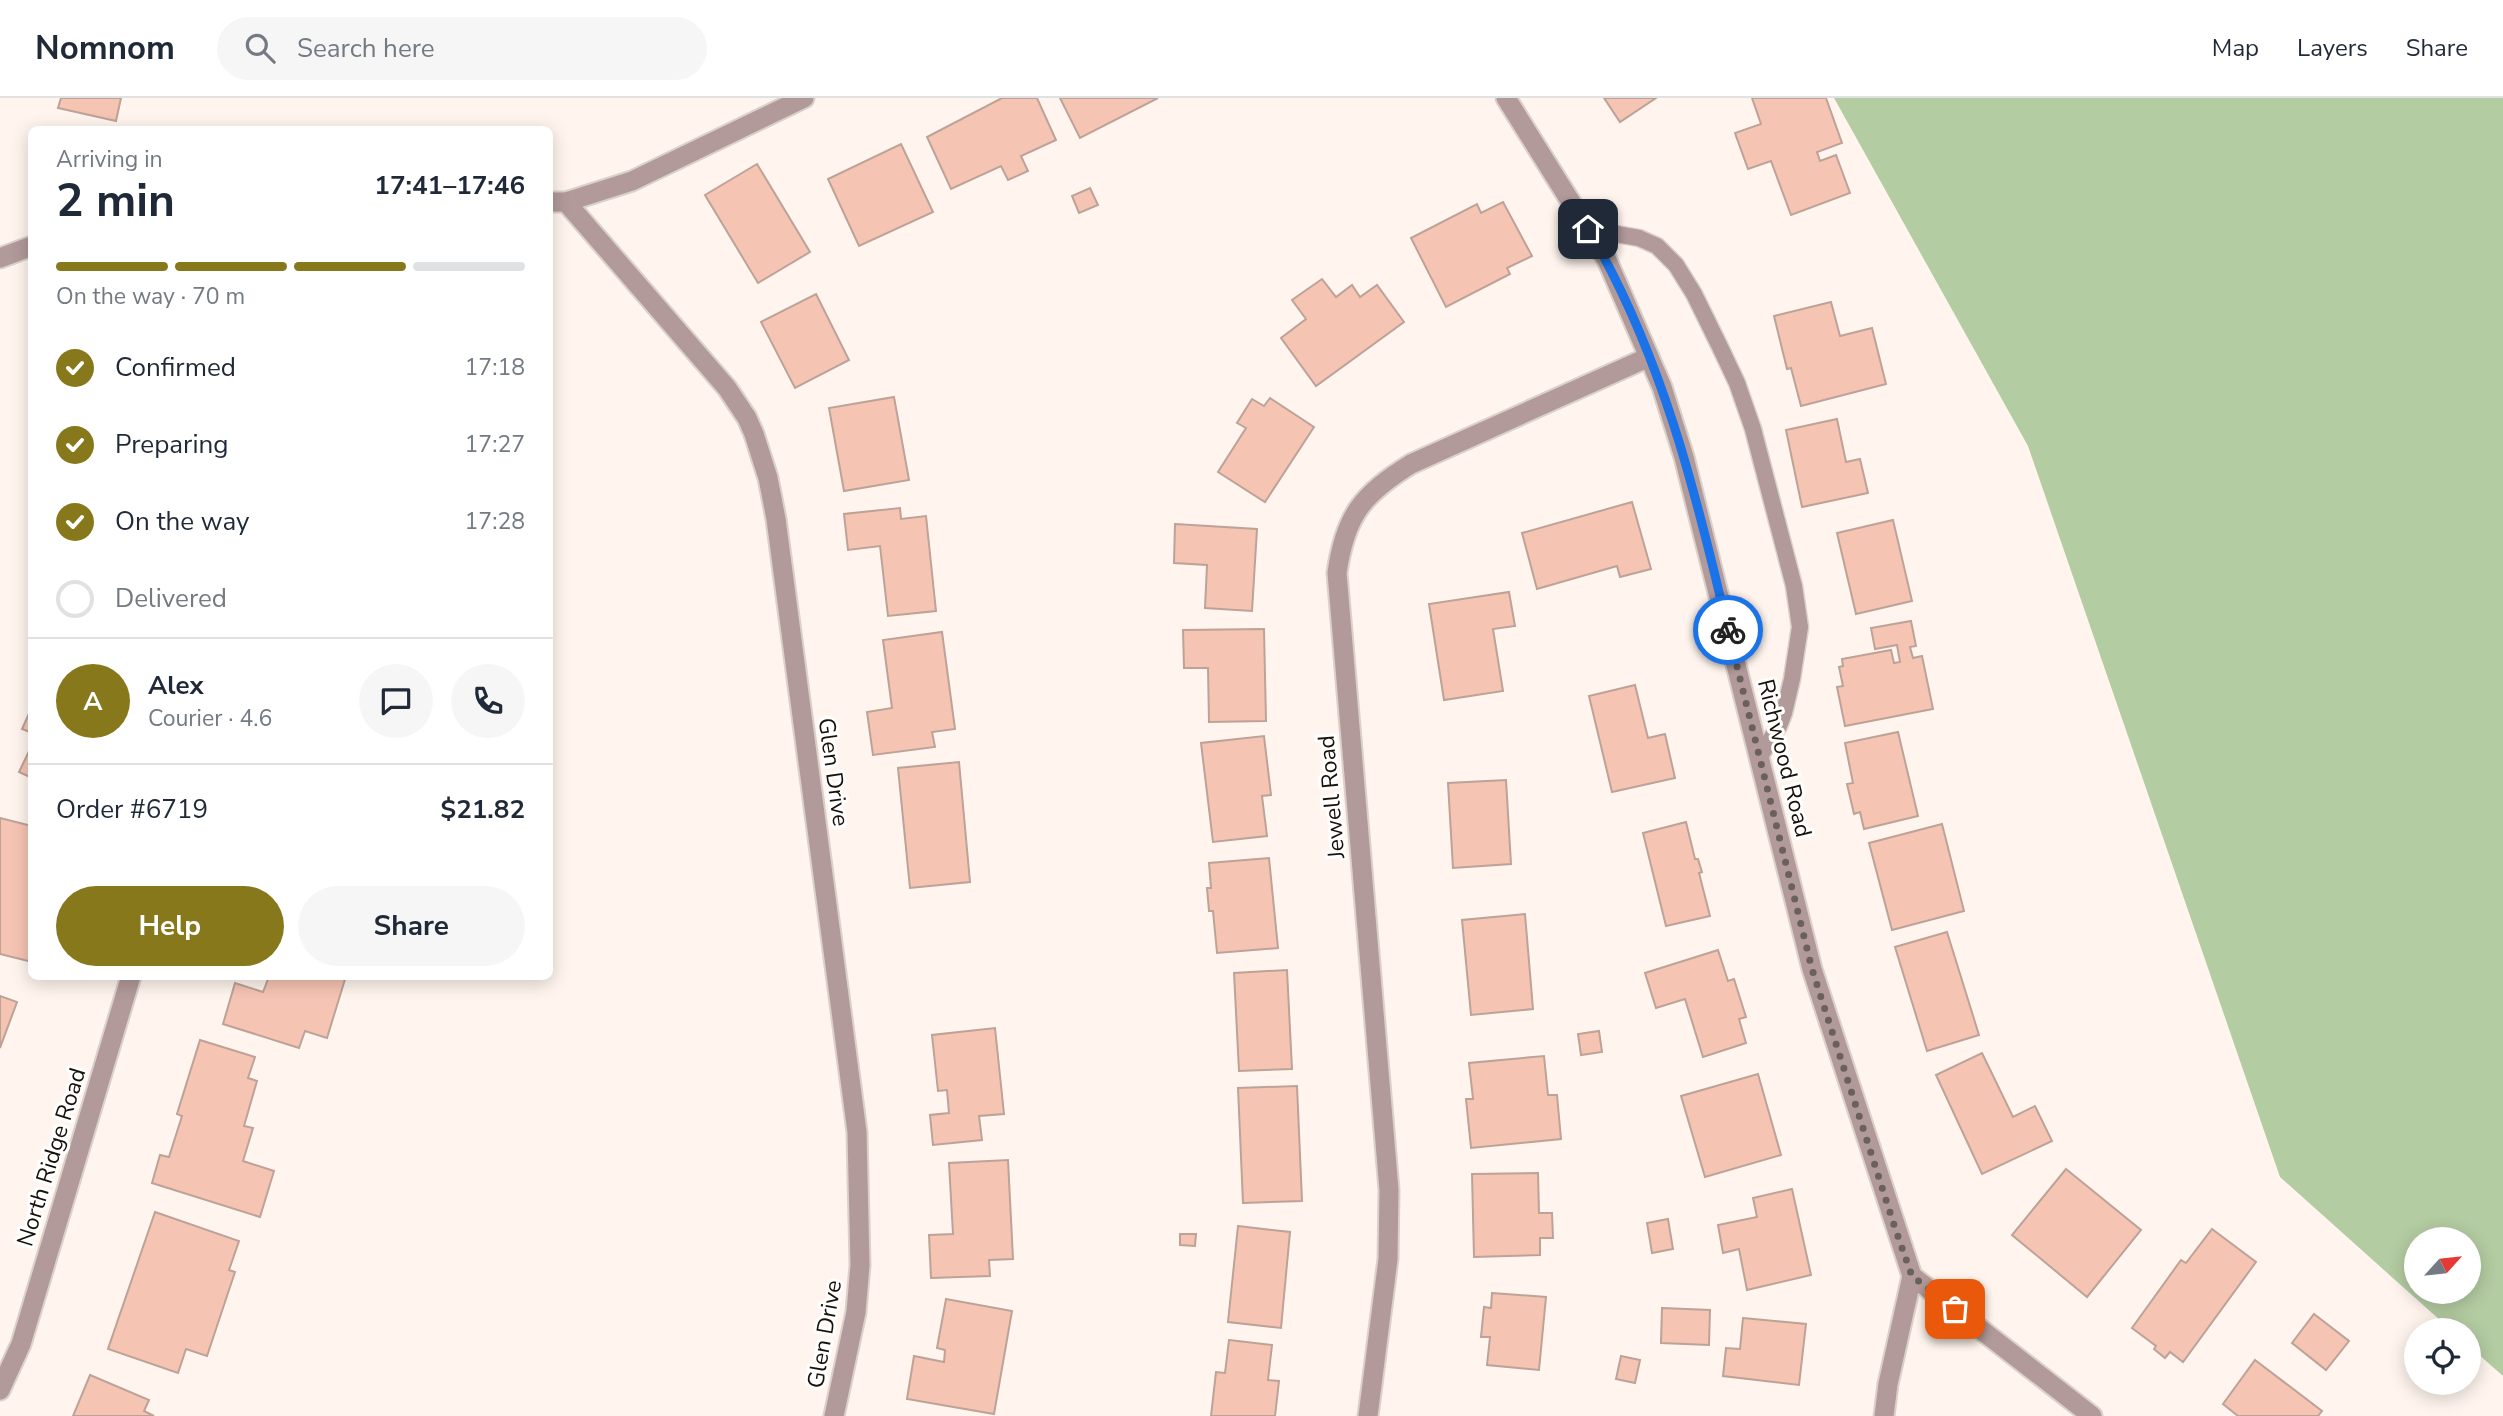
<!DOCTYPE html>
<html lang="en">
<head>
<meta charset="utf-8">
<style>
	:root { --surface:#fff; --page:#f6f6f7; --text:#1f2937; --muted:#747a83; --line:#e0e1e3; --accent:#88781c }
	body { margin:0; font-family:"Nunito Sans",sans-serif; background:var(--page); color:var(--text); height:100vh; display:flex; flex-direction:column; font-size:26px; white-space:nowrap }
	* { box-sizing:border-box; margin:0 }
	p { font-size:23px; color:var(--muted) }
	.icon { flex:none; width:38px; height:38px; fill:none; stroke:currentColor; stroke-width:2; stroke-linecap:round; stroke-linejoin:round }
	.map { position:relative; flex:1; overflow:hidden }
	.sheet { position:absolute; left:28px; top:28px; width:525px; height:854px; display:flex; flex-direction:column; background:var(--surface); border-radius:10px; box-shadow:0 4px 18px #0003 }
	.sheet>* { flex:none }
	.needle { width:46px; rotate:63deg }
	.fabs { position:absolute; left:2404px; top:1129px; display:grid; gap:14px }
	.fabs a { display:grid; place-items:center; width:77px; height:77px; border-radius:50%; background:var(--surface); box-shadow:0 4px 18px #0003; font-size:35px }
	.pin { position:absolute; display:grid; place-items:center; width:60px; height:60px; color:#fff; margin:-30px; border-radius:14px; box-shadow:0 4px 10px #0006 }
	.courier { position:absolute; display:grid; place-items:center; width:70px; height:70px; margin:-35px; border:5px solid #1a73e8; border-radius:50%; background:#fff; color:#222; box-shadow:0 2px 9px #0007 }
	.headline em { font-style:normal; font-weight:700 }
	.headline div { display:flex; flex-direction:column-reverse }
	.headline { display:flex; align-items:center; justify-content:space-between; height:119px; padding:0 28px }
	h1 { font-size:46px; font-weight:700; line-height:52px }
	.bar { display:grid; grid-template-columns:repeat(4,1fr); gap:10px 7px; align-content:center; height:84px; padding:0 28px }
	.bar i { height:9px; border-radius:5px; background:var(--line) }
	.bar .on { background:var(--accent) }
	.bar p { grid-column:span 4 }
	.line { display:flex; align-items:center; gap:18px; padding:0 28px; border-top:2px solid var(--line) }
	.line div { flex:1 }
	.round { display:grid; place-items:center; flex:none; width:74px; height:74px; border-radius:37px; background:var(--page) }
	ol { padding:0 28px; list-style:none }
	li { display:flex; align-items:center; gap:21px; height:77px }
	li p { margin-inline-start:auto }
	li .icon { padding:7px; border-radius:50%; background:var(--accent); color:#fff; stroke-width:4 }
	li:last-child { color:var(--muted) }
	li i { width:38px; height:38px; border:4px solid var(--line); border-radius:50% }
	.action { display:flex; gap:14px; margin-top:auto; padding:14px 28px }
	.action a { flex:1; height:80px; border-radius:42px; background:var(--accent); color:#fff; font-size:28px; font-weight:700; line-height:80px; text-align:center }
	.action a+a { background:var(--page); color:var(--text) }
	header { display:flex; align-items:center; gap:42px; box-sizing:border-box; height:98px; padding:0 35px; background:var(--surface); border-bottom:2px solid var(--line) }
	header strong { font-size:33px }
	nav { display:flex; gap:38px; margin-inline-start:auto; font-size:24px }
	.search { width:490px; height:63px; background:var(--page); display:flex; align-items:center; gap:18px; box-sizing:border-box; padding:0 24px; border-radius:38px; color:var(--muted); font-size:26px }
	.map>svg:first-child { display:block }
</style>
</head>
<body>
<header>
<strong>Nomnom</strong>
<div class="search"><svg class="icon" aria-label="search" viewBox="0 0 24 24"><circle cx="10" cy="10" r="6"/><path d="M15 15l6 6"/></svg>Search here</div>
<nav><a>Map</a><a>Layers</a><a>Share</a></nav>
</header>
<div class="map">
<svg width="2503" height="1318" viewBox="0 0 2503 1318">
	<rect width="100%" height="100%" fill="#fff5ee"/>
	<path fill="#b4cca2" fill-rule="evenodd" d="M1834,0H2503V1278L2469,1248V1232H2451L2280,1079L2028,348ZM2417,1141H2469V1194H2417Z"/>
	<g fill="#f6c4b3" stroke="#bda298" stroke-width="2">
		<polygon points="61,0 121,0 116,23 58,10"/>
		<polygon points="1002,0 1037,0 1056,42 1021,58 1028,73 1008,82 1001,68 951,91 927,39"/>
		<polygon points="1060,0 1158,0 1080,40"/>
		<polygon points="1604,0 1656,0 1620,24"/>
		<polygon points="1752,0 1826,0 1842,45 1817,54 1820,63 1836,57 1850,95 1791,117 1771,63 1748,71 1735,35 1761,26"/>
		<polygon points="901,46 933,114 859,148 828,81"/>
		<polygon points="757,66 810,154 758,185 705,97"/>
		<polygon points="1090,90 1098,107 1079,115 1072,98"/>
		<polygon points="1503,104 1532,158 1507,170 1510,176 1446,209 1411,140 1477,106 1481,115"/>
		<polygon points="1322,181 1336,199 1352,187 1360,199 1377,187 1404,224 1316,288 1281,240 1306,221 1292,202"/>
		<polygon points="816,196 849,262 795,290 761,224"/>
		<polygon points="1831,204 1840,238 1872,230 1886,286 1801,308 1791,270 1787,271 1774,218"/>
		<polygon points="894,299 909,382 844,393 829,310"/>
		<polygon points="1270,300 1314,329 1265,404 1218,374 1246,330 1237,325 1252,301 1264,308"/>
		<polygon points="1837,321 1846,364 1860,361 1868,395 1802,409 1786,332"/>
		<polygon points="1632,404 1651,471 1620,479 1617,468 1537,491 1522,435"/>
		<polygon points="900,410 901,421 926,418 936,513 888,518 880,448 848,452 844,416"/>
		<polygon points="1893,422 1912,503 1856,516 1837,435"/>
		<polygon points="1175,426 1257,431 1252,513 1205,510 1207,467 1174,465"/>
		<polygon points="1509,494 1515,528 1493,531 1503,593 1444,602 1429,506"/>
		<polygon points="1911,523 1916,548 1910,549 1913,560 1922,558 1933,611 1845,628 1837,589 1843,588 1839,569 1843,568 1842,561 1891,552 1894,565 1900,564 1897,547 1875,551 1871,530"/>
		<polygon points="1264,531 1266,623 1209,624 1208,570 1184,570 1183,532"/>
		<polygon points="942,534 955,631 932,634 935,649 873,657 867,614 892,610 883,542"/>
		<polygon points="1635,587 1648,640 1665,636 1675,680 1612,694 1589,598"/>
		<polygon points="32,609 32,635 22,631"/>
		<polygon points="1898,634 1918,718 1864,731 1860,714 1854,716 1847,686 1853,685 1845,645"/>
		<polygon points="1264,638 1271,697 1262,698 1267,738 1213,744 1201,645"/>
		<polygon points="32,647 32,680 19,674"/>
		<polygon points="959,664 970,784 910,790 898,670"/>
		<polygon points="1506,682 1511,766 1453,770 1448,685"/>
		<polygon points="0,720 32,728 32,864 0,856"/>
		<polygon points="1686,724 1695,761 1698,761 1702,774 1699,775 1710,818 1666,828 1643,735"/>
		<polygon points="1942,726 1964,813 1892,832 1869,745"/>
		<polygon points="1269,760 1278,850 1217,855 1213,813 1209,813 1207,790 1211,790 1209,765"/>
		<polygon points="1525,816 1533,911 1471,917 1462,822"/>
		<polygon points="1947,834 1979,937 1927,953 1895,849"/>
		<polygon points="1718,852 1728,883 1734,881 1746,919 1739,921 1746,945 1703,959 1685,901 1656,910 1645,875"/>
		<polygon points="1287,872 1292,971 1239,973 1234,875"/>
		<polygon points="265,878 346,878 327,940 305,933 299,950 223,926 235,885 263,894 268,881"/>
		<polygon points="0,898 17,904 0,950"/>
		<polygon points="995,930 1004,1016 979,1018 982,1042 933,1047 930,1017 949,1015 947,992 938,993 932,937"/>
		<polygon points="1599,933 1602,954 1581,957 1578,936"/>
		<polygon points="200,942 255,959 248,980 257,983 244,1028 253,1030 243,1063 274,1073 260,1119 152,1085 160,1057 169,1059 182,1018 177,1016"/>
		<polygon points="1982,955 2013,1019 2035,1008 2052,1043 1982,1076 1936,977"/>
		<polygon points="1544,958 1548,997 1557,997 1561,1041 1471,1050 1466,1001 1473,1001 1469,965"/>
		<polygon points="1758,976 1781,1057 1705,1079 1681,998"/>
		<polygon points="1297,988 1302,1103 1243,1105 1238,990"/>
		<polygon points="1008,1062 1013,1161 989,1162 990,1178 931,1180 929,1137 953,1136 949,1065"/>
		<polygon points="2066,1071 2141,1132 2087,1199 2012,1137"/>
		<polygon points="1538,1075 1539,1115 1552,1115 1553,1140 1540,1140 1540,1157 1474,1159 1472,1076"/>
		<polygon points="1792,1091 1811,1177 1747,1192 1739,1151 1723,1155 1718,1127 1757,1119 1753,1100"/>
		<polygon points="155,1114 239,1143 229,1172 235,1174 207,1258 186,1251 178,1275 108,1251"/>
		<polygon points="1668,1121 1673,1151 1652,1155 1647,1125"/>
		<polygon points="1238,1128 1290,1134 1281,1230 1228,1224"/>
		<polygon points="2212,1131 2256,1164 2183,1264 2170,1254 2165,1260 2154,1251 2156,1248 2132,1230 2181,1162 2186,1165"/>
		<polygon points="1180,1136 1196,1136 1195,1148 1180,1147"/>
		<polygon points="1492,1195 1546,1199 1539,1272 1487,1267 1490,1239 1481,1239 1484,1209 1491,1210"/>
		<polygon points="946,1201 1012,1213 994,1316 907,1301 914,1258 944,1264 945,1252 937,1250"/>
		<polygon points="1662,1210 1710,1212 1709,1247 1661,1245"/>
		<polygon points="2314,1216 2349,1243 2326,1272 2292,1245"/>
		<polygon points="1743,1220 1806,1226 1799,1287 1723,1278 1726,1250 1740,1251"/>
		<polygon points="1229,1242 1272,1247 1268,1282 1279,1283 1275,1318 1211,1318 1216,1274 1225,1275"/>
		<polygon points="1621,1258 1640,1262 1635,1285 1616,1281"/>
		<polygon points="2255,1262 2322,1313 2318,1318 2238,1318 2223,1306"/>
		<polygon points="90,1277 149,1302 144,1313 154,1318 73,1318"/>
	</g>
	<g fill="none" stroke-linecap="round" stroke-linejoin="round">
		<g stroke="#dad1ca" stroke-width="19">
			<polyline id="service" points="1588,131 1639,140 1657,148 1676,167 1694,196 1720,249 1737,285 1753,331 1794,488 1800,529 1792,581 1784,615 1779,628 1759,660"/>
		</g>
		<g stroke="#dad1ca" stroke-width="23">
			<g id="minor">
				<polyline points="1506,0 1607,162 1662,289 1684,359 1812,871 1912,1178 1888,1286 1884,1318"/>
				<polyline points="550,104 566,104 632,83 804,0"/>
				<polyline points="566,104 727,290 747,320 754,336 768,380 776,421 857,1034 860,1167 856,1214 834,1318"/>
				<polyline points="0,160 32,148"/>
				<polyline points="1912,1178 2092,1318"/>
				<polyline points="0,1292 21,1246 131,878"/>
				<path d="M1368,1318L1388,1161L1389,1092L1337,475C1345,417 1363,396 1411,366L1649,259"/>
			</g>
		</g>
		<use href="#service" stroke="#b19a99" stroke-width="16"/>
		<use href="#minor" stroke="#b19a99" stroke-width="19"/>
	</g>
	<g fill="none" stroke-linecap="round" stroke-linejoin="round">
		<polyline stroke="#69615a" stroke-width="7" stroke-dasharray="0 12.6" points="1728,532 1812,871 1895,1130 1912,1178 1955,1211"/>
		<path stroke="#1a73e8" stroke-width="9" d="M1588,131C1661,254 1696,394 1728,532"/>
	</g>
	<g text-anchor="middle" stroke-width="6" stroke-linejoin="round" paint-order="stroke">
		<g font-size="23" fill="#18110a" stroke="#fff">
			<text transform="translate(1785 660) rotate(76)" y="8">Richwood Road</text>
			<text transform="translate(834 674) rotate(82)" y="8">Glen Drive</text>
			<text transform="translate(1331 699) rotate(-95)" y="8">Jewell Road</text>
			<text transform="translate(51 1059) rotate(-73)" y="8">North Ridge Road</text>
			<text transform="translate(824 1236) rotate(-80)" y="8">Glen Drive</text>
		</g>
	</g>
</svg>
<div class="fabs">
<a><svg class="needle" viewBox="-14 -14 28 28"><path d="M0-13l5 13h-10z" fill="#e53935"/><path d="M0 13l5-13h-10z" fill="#747a83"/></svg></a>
<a><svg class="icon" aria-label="locate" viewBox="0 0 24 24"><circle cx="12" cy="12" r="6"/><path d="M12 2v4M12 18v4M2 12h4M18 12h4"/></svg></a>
</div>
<div class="pin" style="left:1955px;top:1211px;background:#ea580c"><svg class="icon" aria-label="bag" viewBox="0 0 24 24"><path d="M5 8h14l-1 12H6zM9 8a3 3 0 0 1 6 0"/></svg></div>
<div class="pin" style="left:1588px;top:131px;background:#1f2937"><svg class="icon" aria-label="home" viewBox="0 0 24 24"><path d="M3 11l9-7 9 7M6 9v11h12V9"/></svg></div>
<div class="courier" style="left:1728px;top:532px"><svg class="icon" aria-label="bike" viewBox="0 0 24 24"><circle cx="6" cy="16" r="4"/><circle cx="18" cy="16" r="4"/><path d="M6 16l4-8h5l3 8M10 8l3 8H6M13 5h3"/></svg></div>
<section class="sheet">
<div class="headline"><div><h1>2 min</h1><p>Arriving in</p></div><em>17:41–17:46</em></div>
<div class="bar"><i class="on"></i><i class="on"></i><i class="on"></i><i></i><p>On the way · 70 m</p></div>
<ol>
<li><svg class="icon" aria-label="check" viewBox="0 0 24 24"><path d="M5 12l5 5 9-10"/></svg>Confirmed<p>17:18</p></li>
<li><svg class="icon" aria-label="check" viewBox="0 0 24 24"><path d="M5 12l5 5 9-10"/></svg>Preparing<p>17:27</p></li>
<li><svg class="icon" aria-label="check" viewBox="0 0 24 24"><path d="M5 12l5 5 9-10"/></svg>On the way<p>17:28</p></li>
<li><i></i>Delivered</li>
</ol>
<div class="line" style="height:126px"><b class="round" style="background:var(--accent);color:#fff">A</b><div><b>Alex</b><p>Courier · 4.6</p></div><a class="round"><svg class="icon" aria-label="chat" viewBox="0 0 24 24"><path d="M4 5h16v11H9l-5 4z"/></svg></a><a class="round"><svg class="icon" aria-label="phone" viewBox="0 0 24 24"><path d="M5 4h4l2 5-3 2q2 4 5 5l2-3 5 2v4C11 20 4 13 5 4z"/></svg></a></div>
<div class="line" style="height:91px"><div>Order #6719</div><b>$21.82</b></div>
<div class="action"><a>Help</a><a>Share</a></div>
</section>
</div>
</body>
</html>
